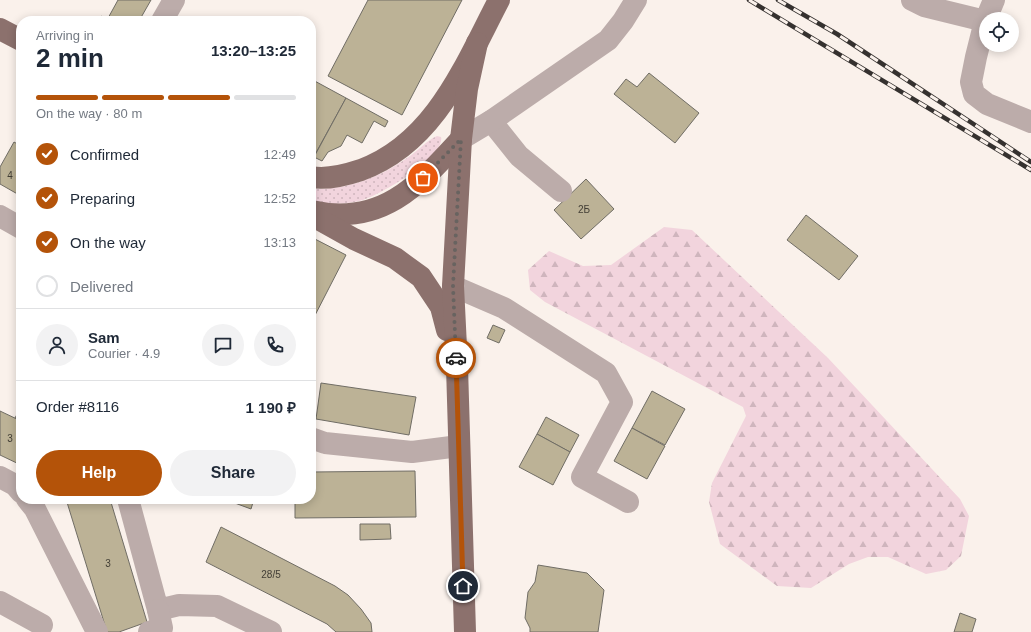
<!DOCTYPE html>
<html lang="en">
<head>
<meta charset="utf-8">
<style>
	:root { --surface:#fff; --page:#f2f2f3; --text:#1f2937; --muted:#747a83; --line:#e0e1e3; --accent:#b45309 }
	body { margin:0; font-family:Arial,sans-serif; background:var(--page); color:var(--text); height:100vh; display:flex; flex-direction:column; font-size:15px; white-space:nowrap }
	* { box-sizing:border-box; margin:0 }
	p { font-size:13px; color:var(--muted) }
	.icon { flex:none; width:22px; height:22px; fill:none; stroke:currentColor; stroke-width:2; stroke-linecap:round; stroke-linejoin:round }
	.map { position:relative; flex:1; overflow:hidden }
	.panel { position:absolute; left:16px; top:16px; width:300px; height:488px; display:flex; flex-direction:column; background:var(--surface); border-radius:16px; box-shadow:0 2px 10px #0003 }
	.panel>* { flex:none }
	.buttons { position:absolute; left:979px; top:12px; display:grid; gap:8px }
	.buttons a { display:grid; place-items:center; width:40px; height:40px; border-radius:50%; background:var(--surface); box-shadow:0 2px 10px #0003; font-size:20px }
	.pin { position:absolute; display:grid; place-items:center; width:34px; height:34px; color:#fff; margin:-17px; border:2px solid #fff; border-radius:50%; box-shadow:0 1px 4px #0007 }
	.courier { position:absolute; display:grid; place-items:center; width:40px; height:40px; margin:-20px; border:3px solid #b45309; border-radius:50%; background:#fff; color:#222; box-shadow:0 1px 5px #0007 }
	.overview em { font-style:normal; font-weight:600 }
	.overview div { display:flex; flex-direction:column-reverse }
	.overview { display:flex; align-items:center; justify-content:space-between; height:68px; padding:0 20px }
	h1 { font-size:26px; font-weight:600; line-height:30px }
	.bar { display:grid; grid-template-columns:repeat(4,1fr); gap:6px 4px; align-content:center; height:48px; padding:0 20px }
	.bar i { height:5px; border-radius:3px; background:var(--line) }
	.bar .on { background:var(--accent) }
	.bar p { grid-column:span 4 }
	.line { display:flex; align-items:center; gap:10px; padding:0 20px; border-top:1px solid var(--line) }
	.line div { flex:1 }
	.round { display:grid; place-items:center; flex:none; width:42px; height:42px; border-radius:21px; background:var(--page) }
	ol { padding:0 20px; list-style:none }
	li { display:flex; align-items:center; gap:12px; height:44px }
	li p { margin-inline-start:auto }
	li .icon { padding:4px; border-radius:50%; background:var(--accent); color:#fff; stroke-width:4 }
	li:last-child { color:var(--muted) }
	li i { width:22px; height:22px; border:2px solid var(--line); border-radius:50% }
	.action { display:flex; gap:8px; margin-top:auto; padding:8px 20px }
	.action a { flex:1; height:46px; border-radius:24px; background:var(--accent); color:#fff; font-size:16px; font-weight:600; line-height:46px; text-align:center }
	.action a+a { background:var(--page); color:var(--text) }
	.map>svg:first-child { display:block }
</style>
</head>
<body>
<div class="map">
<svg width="1031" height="632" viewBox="0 0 1031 632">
	<defs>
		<pattern id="grass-dots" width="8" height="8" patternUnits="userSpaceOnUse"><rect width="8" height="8" fill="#f2d4dd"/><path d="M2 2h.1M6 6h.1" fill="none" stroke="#cfb5bd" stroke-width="1.8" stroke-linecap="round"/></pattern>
		<pattern id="forest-firs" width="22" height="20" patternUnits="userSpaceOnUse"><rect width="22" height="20" fill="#f2d4dd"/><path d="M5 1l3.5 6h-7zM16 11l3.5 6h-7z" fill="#cfb5bd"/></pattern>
	</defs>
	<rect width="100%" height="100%" fill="#faf1eb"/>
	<path fill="url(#grass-dots)" d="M437,136L441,137C445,158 381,194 363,200C345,205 329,204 311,202V189C346,190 379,178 407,158C418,151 426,141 437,136Z"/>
	<polygon fill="url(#forest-firs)" points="664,227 692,230 828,358 960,499 969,516 961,556 946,570 926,574 888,557 868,557 849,564 811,588 777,586 720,544 709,502 712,483 746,416 743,407 545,302 530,290 528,270 549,251 583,266 611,265"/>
	<g fill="#bcb296" stroke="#706d65">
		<polygon points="118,0 151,0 139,21 98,21 101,16 107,20"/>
		<polygon points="368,0 462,0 402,115 328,76"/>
		<polygon points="649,73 699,113 675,143 614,94 626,79 637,87"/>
		<polygon points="311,79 346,98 312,160 311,159"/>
		<polygon points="346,98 388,121 385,127 374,121 362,143 347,135 341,146 328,152 322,161 314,157"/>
		<polygon points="14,142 21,146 21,196 0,184 0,167"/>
		<polygon points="586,179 614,209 581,239 554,210"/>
		<polygon points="806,215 858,256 839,280 787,240"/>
		<polygon points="311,237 346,255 311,323"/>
		<polygon points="493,325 505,330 499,343 487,338"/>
		<polygon points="321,383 416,397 409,435 316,419"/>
		<polygon points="652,391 685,409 665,445 632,428"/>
		<polygon points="21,407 21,421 15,418"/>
		<polygon points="0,411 21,421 21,465 0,455"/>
		<polygon points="546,417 579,435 570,452 537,434"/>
		<polygon points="632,428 665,446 647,479 614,461"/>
		<polygon points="537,434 570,452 553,485 519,467"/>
		<polygon points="415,471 416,517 295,518 295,499 311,499 311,472"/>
		<polygon points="66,499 110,499 147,622 119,632 107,632"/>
		<polygon points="224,499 254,499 251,509"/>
		<polygon points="360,524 390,524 391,539 360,540"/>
		<polygon points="221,527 335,586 348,595 361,609 371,623 372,632 336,632 327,624 206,562"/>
		<polygon points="538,565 587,573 604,590 598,632 530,632 530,628 525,618 528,592 535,582"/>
		<polygon points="960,613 976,619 972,632 954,632"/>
	</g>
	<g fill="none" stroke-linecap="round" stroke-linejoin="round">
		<g stroke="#bcacaa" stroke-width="22">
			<polyline points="912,0 924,6 985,21 986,20"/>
			<polyline points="986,19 994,0"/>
			<polyline points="162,21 174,0"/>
			<polyline points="985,21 976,57 971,82 974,94 987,104 1031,122"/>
			<polyline points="491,121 519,156 561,191"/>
			<polyline points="461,139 491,121 608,40 623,21 636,0"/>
			<polyline points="0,216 21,228"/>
			<polyline points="453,286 504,308 606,373 622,402 582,477 628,502"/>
			<polyline points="311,438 325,443 412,452 459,446"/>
			<polyline points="0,477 15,485 21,492"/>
			<polyline points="27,499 35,509 97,632"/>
			<polyline points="128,499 158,610 179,605 217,606 271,632"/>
			<polyline points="0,602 42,625"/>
			<polyline points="149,632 162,628 158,610"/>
		</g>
		<g stroke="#8c716d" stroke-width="22">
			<polyline points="0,29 21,40"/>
			<path d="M311,177C327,180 346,175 361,170C435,143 465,65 499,0"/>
			<path d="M311,211C381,227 418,186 461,139"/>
			<polyline points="311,215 354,239 395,258 421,277 441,307 447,330"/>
			<polyline points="465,632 457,367 453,286 461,139 467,89 477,43"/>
		</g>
		<g stroke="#35312f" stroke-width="4.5">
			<g id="rail">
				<polyline points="749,0 1031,170"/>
				<polyline points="778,0 837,34 1031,162"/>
			</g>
		</g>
		<use href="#rail" stroke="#faf1eb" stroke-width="3" stroke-dasharray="9" stroke-linecap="butt"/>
	</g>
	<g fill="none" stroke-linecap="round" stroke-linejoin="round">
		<polyline stroke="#686360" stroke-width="4" stroke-dasharray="0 7.2" points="423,178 461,139 453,286 456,358"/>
		<polyline stroke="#b45309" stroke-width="5" points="456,358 463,586"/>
	</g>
	<g text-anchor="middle" stroke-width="3" stroke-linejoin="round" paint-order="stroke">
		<g font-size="10" fill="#423e35">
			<text x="10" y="179">4</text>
			<text x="584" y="213">2Б</text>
			<text x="10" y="442">3</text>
			<text x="108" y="567">3</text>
			<text x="271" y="578">28/5</text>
		</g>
	</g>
</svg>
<div class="buttons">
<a><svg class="icon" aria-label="locate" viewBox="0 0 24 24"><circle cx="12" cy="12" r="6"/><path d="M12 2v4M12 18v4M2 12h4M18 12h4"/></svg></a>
</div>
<div class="pin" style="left:423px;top:178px;background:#ea580c"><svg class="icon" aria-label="bag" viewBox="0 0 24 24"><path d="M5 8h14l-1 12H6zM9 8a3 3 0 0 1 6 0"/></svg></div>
<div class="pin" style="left:463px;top:586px;background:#1f2937"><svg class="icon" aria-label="home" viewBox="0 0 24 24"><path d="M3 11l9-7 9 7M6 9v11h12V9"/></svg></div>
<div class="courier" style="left:456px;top:358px"><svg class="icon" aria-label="car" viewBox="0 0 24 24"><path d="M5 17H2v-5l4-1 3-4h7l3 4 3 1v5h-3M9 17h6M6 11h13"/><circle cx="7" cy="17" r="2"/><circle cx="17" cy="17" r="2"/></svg></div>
<section class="panel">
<div class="overview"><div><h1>2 min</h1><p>Arriving in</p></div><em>13:20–13:25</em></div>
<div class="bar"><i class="on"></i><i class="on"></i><i class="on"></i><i></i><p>On the way · 80 m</p></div>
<ol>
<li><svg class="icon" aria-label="check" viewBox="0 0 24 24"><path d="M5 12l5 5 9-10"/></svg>Confirmed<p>12:49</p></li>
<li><svg class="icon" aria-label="check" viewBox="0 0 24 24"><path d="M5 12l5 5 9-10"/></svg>Preparing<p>12:52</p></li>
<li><svg class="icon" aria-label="check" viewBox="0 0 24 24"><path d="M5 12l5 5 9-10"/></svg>On the way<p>13:13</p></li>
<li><i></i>Delivered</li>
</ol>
<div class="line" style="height:72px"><a class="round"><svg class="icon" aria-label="person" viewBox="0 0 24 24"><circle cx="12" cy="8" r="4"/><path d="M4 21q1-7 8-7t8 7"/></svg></a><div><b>Sam</b><p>Courier · 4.9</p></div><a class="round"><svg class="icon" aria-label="chat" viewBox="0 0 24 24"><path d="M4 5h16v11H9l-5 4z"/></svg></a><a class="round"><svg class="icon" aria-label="phone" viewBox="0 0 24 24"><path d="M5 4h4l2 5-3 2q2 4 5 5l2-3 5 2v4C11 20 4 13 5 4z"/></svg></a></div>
<div class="line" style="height:52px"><div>Order #8116</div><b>1 190 ₽</b></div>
<div class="action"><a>Help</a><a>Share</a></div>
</section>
</div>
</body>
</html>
